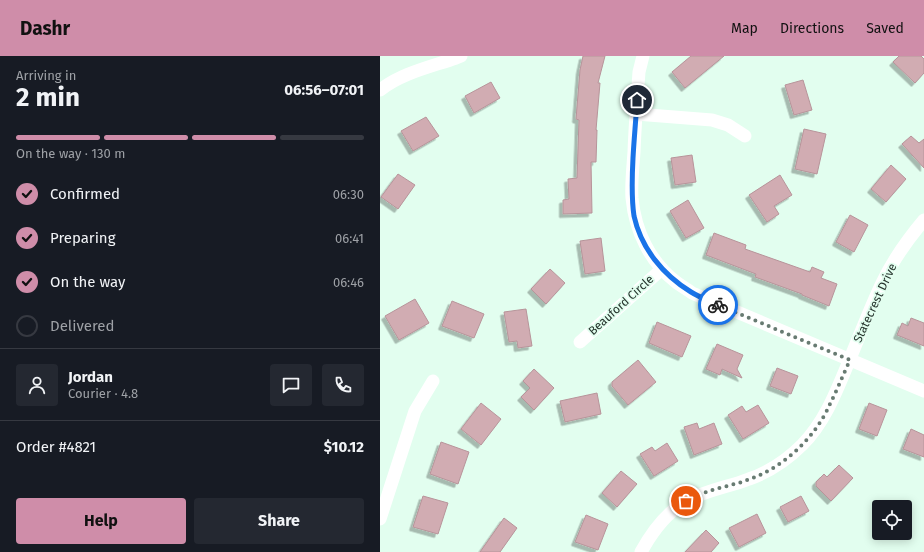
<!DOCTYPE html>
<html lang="en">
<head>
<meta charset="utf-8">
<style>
	:root { --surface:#171b24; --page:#242831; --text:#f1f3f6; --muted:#9ea1a6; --line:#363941; --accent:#cf8da9 }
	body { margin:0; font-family:"Fira Sans",sans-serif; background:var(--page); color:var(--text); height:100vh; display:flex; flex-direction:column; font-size:15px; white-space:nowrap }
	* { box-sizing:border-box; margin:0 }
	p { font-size:13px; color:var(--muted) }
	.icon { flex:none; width:22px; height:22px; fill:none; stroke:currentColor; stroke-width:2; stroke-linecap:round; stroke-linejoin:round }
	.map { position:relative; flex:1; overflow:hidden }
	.panel { display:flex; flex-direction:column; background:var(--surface); width:380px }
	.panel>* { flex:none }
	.tools { position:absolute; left:492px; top:444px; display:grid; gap:8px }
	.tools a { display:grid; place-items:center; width:40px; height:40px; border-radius:4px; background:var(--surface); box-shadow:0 2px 10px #0003; font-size:20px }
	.pin { position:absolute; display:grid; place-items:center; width:34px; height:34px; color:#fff; margin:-17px; border:2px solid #fff; border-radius:50%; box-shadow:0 1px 4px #0007 }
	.courier { position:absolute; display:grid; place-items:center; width:40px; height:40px; margin:-20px; border:3px solid #1a73e8; border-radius:50%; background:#fff; color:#222; box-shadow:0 1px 5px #0007 }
	.overview em { font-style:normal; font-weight:700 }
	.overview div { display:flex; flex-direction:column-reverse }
	.overview { display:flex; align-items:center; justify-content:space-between; height:68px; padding:0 16px }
	h1 { font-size:26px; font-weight:700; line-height:30px }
	.bar { display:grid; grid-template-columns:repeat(4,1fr); gap:6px 4px; align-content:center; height:48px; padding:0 16px }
	.bar i { height:5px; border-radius:3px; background:var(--line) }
	.bar .current { background:var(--accent) }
	.bar p { grid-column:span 4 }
	.line { display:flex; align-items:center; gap:10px; padding:0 16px; border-top:1px solid var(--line) }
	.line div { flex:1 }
	.round { display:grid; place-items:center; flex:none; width:42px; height:42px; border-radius:4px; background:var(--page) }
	ol { padding:0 16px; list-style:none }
	li { display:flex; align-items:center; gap:12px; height:44px }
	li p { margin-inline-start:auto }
	li .icon { padding:4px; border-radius:50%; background:var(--accent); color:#111; stroke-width:4 }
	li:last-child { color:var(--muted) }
	li i { width:22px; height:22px; border:2px solid var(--line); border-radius:50% }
	.button { display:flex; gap:8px; margin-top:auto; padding:8px 16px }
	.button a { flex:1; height:46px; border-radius:4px; background:var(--accent); color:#111; font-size:16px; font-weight:700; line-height:46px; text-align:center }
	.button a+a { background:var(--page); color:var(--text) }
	header { display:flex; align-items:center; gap:24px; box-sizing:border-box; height:56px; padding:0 20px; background:var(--accent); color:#111 }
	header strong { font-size:19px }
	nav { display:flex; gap:22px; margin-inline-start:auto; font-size:14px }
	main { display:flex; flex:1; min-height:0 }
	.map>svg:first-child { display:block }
</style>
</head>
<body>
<header>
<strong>Dashr</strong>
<nav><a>Map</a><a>Directions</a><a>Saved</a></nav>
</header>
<main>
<section class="panel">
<div class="overview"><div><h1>2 min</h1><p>Arriving in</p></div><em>06:56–07:01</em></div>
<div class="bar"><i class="current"></i><i class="current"></i><i class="current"></i><i></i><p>On the way · 130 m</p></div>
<ol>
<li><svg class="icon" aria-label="check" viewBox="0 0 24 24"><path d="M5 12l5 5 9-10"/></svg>Confirmed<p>06:30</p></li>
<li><svg class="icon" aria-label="check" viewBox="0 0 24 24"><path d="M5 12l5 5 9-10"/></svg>Preparing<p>06:41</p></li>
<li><svg class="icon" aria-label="check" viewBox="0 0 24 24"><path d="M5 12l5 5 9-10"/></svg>On the way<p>06:46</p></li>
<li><i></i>Delivered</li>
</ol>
<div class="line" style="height:72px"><a class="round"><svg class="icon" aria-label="person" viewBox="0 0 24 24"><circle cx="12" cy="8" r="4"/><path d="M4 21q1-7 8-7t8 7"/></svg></a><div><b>Jordan</b><p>Courier · 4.8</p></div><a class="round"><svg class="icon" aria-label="chat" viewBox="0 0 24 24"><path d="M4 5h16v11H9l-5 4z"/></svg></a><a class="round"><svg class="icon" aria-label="phone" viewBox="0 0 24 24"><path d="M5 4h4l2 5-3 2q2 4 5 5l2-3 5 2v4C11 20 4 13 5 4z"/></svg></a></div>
<div class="line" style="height:52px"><div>Order #4821</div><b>$10.12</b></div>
<div class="button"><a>Help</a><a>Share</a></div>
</section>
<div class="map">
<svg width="544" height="496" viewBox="0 0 544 496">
	<defs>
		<filter id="shadow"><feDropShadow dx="-3.5" dy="3.5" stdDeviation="0" flood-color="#0004"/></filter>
	</defs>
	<rect width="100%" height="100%" fill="#e2feef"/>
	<g fill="#d1acb2" stroke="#b7949a" filter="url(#shadow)">
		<polygon points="203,0 225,0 218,27 220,27 216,74 217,74 216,106 211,106 212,157 183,158 183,144 189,143 188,123 197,122 199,64 196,63 200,14"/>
		<polygon points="311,0 344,0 305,32 292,16"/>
		<polygon points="519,0 541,0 544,3 544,17 535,27 513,6"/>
		<polygon points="423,24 432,54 414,59 405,29"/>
		<polygon points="111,26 120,42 94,57 85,40"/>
		<polygon points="46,61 59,80 33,95 21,75"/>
		<polygon points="424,73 446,78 437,118 415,113"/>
		<polygon points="531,80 539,87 544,83 544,112 522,88"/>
		<polygon points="312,99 316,126 295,129 291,102"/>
		<polygon points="511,109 526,123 506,146 491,133"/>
		<polygon points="18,118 35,129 18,153 1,141"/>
		<polygon points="400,119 412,139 394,150 399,158 387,166 369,139"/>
		<polygon points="308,144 324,172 306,182 290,155"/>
		<polygon points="470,159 488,169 474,196 456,186"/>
		<polygon points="334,177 366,189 365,193 430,216 432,211 444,216 441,222 457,228 449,250 422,239 422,238 375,221 376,218 326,199"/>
		<polygon points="221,182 225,215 205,218 200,185"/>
		<polygon points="170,213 185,227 166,248 151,233"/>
		<polygon points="35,243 49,267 19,284 5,260"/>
		<polygon points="72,245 104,258 94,282 62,270"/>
		<polygon points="146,253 152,290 138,292 137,285 129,286 124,256"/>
		<polygon points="531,262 544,267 544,290 517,279 522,267 528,270"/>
		<polygon points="277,266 311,280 302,301 269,287"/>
		<polygon points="337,288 363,299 357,313 362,322 342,313 340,319 326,313"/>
		<polygon points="258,304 276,326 248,349 232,330 232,326"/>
		<polygon points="397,312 418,320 411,338 390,330"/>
		<polygon points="154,313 174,332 154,354 141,341 150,332 143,325"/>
		<polygon points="217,337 221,358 185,366 180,345"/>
		<polygon points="101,347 121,363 101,389 81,373"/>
		<polygon points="489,347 507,354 497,380 479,373"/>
		<polygon points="378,349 389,367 363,383 348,359 362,350 366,356"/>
		<polygon points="317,367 319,373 334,367 342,388 314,399 304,371"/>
		<polygon points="531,373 544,379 544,401 523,393"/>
		<polygon points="61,386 89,396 78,428 50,418"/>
		<polygon points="287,387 298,405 274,420 260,398 272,391 275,395"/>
		<polygon points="459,409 473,422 451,445 436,430 436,426 444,418 447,421"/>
		<polygon points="241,415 257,428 237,451 222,437"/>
		<polygon points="43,440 68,447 58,478 33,471"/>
		<polygon points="421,440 429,455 408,466 400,451"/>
		<polygon points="377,458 386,477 359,491 349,472"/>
		<polygon points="206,459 228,468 218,494 195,486"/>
		<polygon points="124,462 137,472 120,496 100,496"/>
		<polygon points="326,474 339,487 331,496 305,496"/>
	</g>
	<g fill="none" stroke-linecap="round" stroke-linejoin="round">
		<g stroke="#fff" stroke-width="13">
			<path d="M263,0L259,16C257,43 255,69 254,96C253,111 251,127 252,142C255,175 270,206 296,226C301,230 307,233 312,237L544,335"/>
			<path d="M0,34C22,17 50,11 76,2L81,0"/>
			<polyline points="256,58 332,64 348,69 365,80"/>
			<polyline points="200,286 282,213"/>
			<polyline points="0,463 35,355 53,325"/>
			<path d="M261,496C272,476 286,456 307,445C326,434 349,431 369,423C389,416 407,404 422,389C445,366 457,334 469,305C480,279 490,252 502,227C513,204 528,183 544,164"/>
		</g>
	</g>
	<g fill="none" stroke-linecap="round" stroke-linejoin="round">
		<path stroke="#687b72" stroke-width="4" stroke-dasharray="0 7.2" d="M306,445C312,442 319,439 326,436C340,431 355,429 370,423C404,411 435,382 450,348C457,334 463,319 470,304L338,249"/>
		<path stroke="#1a73e8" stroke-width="5" d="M257,44C256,63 254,83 253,102C252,121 251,140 254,160C261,192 283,219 311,236C319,241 329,245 338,249"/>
	</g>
	<g text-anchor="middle" stroke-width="3.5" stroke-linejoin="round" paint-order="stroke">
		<g font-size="12" fill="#27352e" stroke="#e2feef">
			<text transform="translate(495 247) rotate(-65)" y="4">Statecrest Drive</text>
			<text transform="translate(241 249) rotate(-42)" y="4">Beauford Circle</text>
		</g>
	</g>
</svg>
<div class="tools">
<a><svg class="icon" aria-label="locate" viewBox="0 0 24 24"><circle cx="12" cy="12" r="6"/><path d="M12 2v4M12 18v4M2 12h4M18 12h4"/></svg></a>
</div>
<div class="pin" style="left:306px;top:445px;background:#ea580c"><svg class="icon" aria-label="bag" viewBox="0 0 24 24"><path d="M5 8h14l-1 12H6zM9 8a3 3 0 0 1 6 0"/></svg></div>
<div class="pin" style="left:257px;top:44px;background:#1f2937"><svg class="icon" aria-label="home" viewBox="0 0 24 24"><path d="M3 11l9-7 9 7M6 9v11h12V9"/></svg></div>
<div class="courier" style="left:338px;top:249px"><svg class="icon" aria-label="bike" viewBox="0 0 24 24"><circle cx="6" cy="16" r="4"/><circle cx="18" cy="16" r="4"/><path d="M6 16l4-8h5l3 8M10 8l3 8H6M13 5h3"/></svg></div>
</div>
</main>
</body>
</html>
